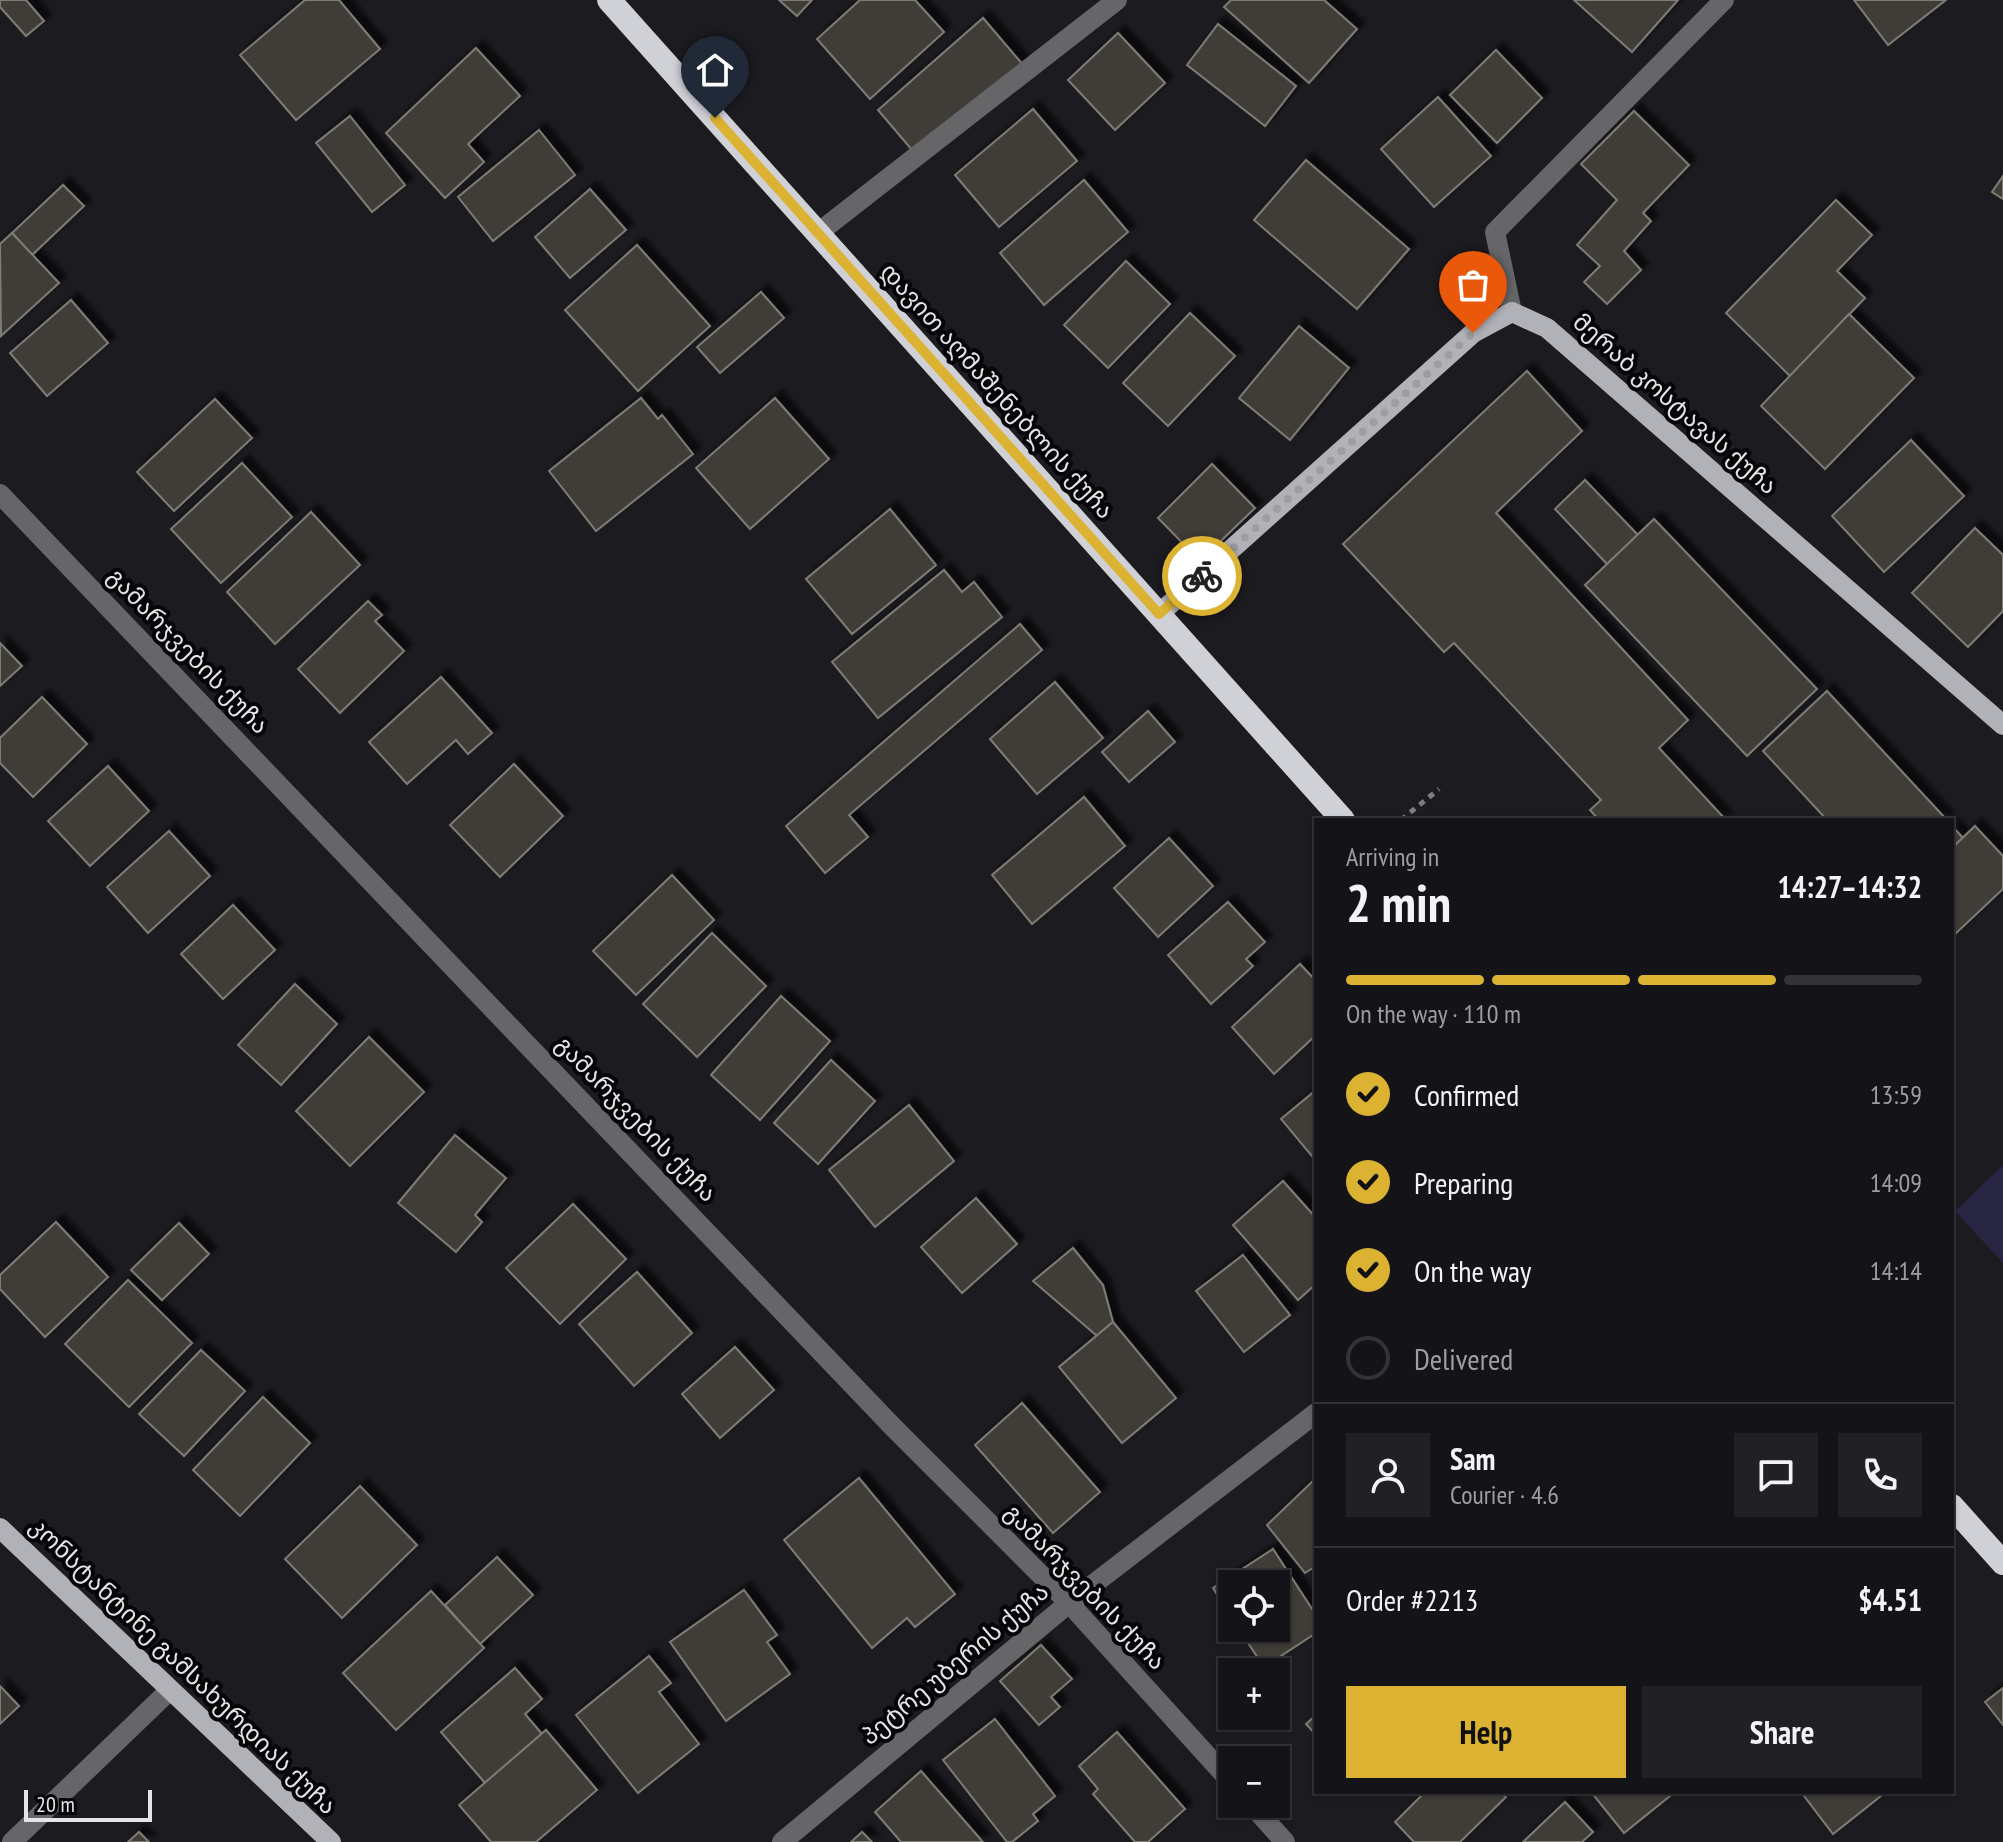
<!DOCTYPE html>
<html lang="en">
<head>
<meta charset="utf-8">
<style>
	:root { --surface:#141418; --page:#212125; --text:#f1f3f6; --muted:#9d9ea2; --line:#333337; --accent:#dcb233 }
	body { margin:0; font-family:"PT Sans Narrow","Noto Sans Georgian",sans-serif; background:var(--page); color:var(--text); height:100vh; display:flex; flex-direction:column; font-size:30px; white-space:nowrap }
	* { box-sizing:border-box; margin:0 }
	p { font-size:26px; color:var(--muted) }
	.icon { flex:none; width:44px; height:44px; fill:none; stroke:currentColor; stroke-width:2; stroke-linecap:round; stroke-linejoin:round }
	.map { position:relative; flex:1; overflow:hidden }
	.sheet { position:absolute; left:1314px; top:818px; width:640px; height:976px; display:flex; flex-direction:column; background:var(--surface); border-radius:0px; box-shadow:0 2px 6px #0004,0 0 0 2px var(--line) }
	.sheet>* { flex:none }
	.tools { position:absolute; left:1218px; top:1570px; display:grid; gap:16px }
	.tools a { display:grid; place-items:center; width:72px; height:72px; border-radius:0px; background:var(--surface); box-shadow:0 2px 6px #0004,0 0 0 2px var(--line); font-size:40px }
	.scale { position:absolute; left:24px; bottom:20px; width:128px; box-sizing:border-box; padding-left:8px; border:4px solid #e5e5e8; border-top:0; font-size:22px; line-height:28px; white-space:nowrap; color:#e5e5e8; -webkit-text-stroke:6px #060608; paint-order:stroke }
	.pin { position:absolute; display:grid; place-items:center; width:68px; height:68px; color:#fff; margin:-82px -34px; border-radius:50% 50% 50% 0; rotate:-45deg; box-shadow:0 0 8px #0007 }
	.pin .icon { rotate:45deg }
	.courier { position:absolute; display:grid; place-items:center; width:80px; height:80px; margin:-40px; border:6px solid #dcb233; border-radius:50%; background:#fff; color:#222; box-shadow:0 2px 10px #0007 }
	.headline em { font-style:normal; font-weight:600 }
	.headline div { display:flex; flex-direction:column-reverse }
	.headline { display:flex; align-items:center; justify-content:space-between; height:136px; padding:0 32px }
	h1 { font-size:52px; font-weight:600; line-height:60px }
	.bar { display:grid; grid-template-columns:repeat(4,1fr); gap:12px 8px; align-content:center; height:96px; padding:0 32px }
	.bar i { height:10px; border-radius:6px; background:var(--line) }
	.bar .selected { background:var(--accent) }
	.bar p { grid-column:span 4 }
	.line { display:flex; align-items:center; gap:20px; padding:0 32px; border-top:2px solid var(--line) }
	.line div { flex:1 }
	.round { display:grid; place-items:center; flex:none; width:84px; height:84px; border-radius:0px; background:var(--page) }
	ol { padding:0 32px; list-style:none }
	li { display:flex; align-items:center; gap:24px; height:88px }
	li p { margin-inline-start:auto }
	li .icon { padding:8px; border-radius:50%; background:var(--accent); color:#111; stroke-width:4 }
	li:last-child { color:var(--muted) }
	li i { width:44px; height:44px; border:4px solid var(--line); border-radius:50% }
	.primary-button { display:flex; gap:16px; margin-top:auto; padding:16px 32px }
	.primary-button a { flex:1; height:92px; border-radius:0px; background:var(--accent); color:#111; font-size:32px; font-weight:600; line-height:92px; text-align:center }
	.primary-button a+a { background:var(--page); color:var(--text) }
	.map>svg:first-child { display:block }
</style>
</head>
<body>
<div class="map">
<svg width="2003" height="1842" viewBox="0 0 2003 1842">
	<defs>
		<filter id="shadow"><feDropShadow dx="7" dy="-7" stdDeviation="2" flood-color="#0009"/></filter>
	</defs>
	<rect width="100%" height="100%" fill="#1b1b20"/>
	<polygon fill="#272541" points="2003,1165 2003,1263 1955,1211"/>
	<g fill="#413e38" stroke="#7d7b74" stroke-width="2" filter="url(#shadow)">
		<polygon points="0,0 26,0 44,21 26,36 0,7"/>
		<polygon points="305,0 339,0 380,49 296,120 240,55"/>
		<polygon points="779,0 812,0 797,16"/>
		<polygon points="860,0 915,0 944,32 870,99 817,39"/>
		<polygon points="1231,0 1324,0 1357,29 1309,83 1224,7"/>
		<polygon points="1574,0 1678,0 1632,52"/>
		<polygon points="1854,0 1946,0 1888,45"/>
		<polygon points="983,18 1024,66 918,157 878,110"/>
		<polygon points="1218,24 1296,86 1265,126 1187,65"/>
		<polygon points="1118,33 1165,83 1115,130 1068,80"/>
		<polygon points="476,48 520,96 468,144 484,162 445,198 386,133"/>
		<polygon points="1496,50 1542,98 1497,143 1450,95"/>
		<polygon points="1438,97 1491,156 1434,207 1381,149"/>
		<polygon points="1033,109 1077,161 999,227 955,175"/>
		<polygon points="1634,111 1689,165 1643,213 1651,221 1624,251 1641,270 1607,304 1584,282 1600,266 1577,245 1617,200 1581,164"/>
		<polygon points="350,116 405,185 372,212 316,143"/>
		<polygon points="539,130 575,175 493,241 458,197"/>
		<polygon points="1306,160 1409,249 1357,309 1254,220"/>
		<polygon points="2003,176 2003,199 1992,192"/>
		<polygon points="1084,180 1128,232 1044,305 1000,253"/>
		<polygon points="63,185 84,206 32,255 12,233"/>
		<polygon points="590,189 626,230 570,278 535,237"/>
		<polygon points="1836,200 1872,235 1837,271 1865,298 1790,376 1726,313"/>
		<polygon points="12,233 59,283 1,336 0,244"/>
		<polygon points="637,245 710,326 638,391 565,310"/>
		<polygon points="1126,261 1170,304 1108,368 1064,325"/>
		<polygon points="761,292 784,318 720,373 697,347"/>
		<polygon points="71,300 108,343 47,396 10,353"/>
		<polygon points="1190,313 1235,356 1168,426 1123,383"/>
		<polygon points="1849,314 1914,378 1825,469 1761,406"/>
		<polygon points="1299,326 1349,368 1290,440 1239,398"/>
		<polygon points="1527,371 1582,431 1496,513 1688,720 1659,748 1726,820 1599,820 1590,810 1601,800 1454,643 1444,652 1343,544"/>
		<polygon points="641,398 658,419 662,415 693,454 596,531 549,471"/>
		<polygon points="775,398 829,459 750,529 696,468"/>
		<polygon points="215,399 252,438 174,511 137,472"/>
		<polygon points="1911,440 1964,496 1884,572 1832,516"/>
		<polygon points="242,463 292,517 221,583 171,529"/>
		<polygon points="1212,464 1255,508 1200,561 1158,518"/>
		<polygon points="1585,480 1638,535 1607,564 1555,509"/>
		<polygon points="890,509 936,565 852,634 806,579"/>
		<polygon points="311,512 360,565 275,644 227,592"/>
		<polygon points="1654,519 1817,689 1747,756 1585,585"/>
		<polygon points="1975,528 2003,555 2003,611 1968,647 1912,593"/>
		<polygon points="944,570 962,592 974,582 1002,617 878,718 832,662"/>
		<polygon points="368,601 382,615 375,621 404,651 340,713 298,669"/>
		<polygon points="1020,624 1042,650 849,815 868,837 825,873 786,826"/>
		<polygon points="0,643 22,666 0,686"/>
		<polygon points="441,677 492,733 468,754 456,740 407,784 369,742"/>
		<polygon points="1055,682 1103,738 1037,794 990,739"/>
		<polygon points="1827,691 1947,820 1827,820 1763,751"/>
		<polygon points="42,697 87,744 33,797 0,763 0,738"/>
		<polygon points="1148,711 1175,742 1129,782 1102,752"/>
		<polygon points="514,764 563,816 500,877 450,825"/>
		<polygon points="108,766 149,811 90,866 48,821"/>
		<polygon points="1084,797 1125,846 1032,924 992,875"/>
		<polygon points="1952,826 1963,838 1952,848"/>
		<polygon points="1975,826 2003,856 2003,889 1952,937 1952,848"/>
		<polygon points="169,831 210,876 148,933 107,887"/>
		<polygon points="1169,838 1213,886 1158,937 1114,888"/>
		<polygon points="672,875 714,920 636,995 593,951"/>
		<polygon points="1228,902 1265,942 1246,959 1253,966 1211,1004 1168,955"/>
		<polygon points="233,905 275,950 223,999 181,954"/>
		<polygon points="712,933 766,986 697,1057 643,1004"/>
		<polygon points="1300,964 1316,981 1316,1035 1274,1074 1232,1027"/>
		<polygon points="295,984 337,1024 281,1085 238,1045"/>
		<polygon points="781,996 830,1041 760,1120 711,1075"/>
		<polygon points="369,1037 424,1092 350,1166 296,1111"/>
		<polygon points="831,1060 875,1101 818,1164 774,1123"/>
		<polygon points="1316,1090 1316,1161 1281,1119"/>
		<polygon points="909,1105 954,1161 875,1227 829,1170"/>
		<polygon points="455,1135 506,1178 475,1215 482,1222 456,1252 398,1203"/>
		<polygon points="1283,1181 1316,1218 1316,1284 1298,1300 1233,1225"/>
		<polygon points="976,1198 1017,1244 962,1293 921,1247"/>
		<polygon points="573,1204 626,1259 560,1324 506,1268"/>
		<polygon points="56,1222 108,1277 45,1337 0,1289 0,1275"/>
		<polygon points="179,1223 209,1254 162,1300 131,1270"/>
		<polygon points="1073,1248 1103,1285 1113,1322 1097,1336 1033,1281"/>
		<polygon points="1243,1255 1290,1315 1244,1352 1196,1291"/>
		<polygon points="637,1272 692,1333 634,1386 579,1324"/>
		<polygon points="128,1280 192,1343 129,1407 65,1344"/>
		<polygon points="1113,1322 1176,1398 1122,1443 1059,1367"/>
		<polygon points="735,1347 774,1390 720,1438 682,1394"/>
		<polygon points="201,1350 245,1391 184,1456 139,1414"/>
		<polygon points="263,1397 310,1443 240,1516 193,1470"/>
		<polygon points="1022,1403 1100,1492 1053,1533 975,1445"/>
		<polygon points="859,1478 955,1594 915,1627 907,1618 872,1648 784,1540"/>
		<polygon points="1316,1478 1316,1566 1305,1573 1267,1525"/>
		<polygon points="360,1486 417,1545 342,1618 285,1559"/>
		<polygon points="1273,1549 1316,1615 1316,1633 1264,1667 1238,1628 1276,1628 1276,1584 1232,1584 1232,1618 1213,1588"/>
		<polygon points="497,1557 533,1595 480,1644 445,1605"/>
		<polygon points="744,1590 777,1635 767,1642 790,1674 726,1721 670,1642"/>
		<polygon points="431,1591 484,1648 396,1730 343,1673"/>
		<polygon points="1041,1645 1072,1679 1051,1697 1060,1707 1039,1725 1000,1681"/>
		<polygon points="649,1656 671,1683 659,1692 699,1744 638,1793 576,1715"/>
		<polygon points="515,1668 542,1699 525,1714 542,1734 485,1783 441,1732"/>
		<polygon points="0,1686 19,1706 0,1724"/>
		<polygon points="2003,1688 2003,1725 1985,1702"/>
		<polygon points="1316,1715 1316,1735 1306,1724"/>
		<polygon points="995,1719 1055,1796 1033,1814 1038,1821 1012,1842 1007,1842 943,1760"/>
		<polygon points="546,1730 597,1790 536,1842 491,1842 459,1805"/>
		<polygon points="1117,1732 1185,1809 1148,1842 1135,1842 1093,1794 1098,1789 1079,1766"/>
		<polygon points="921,1771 983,1842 901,1842 875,1812"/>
		<polygon points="1425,1792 1500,1792 1506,1797 1460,1842 1414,1842 1395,1822"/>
		<polygon points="1591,1792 1675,1792 1624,1833"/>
		<polygon points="1801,1792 1886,1792 1833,1834"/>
		<polygon points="1565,1802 1593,1832 1582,1842 1523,1842"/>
		<polygon points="139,1832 149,1842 128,1842"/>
		<polygon points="862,1832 872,1842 851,1842"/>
	</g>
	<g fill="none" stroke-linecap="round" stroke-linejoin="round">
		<polyline stroke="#7d7d81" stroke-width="5" stroke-dasharray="6 6" stroke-linecap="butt" points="1401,820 1439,789"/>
		<g stroke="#666669" stroke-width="20">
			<polyline points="818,233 1117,0"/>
			<polyline points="1512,312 1495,232 1724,0"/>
			<polyline points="0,494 893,1427 1069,1603 1232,1783"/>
			<polyline points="1251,1804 1285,1842"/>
			<polyline points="12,1842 170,1690"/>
			<polyline points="782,1842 1069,1603 1316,1413"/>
		</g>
		<g stroke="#b1b1b8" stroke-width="20">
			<polyline points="1159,614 1473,333 1512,312 1547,328 2003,725"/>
			<polyline points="0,1528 331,1842"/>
		</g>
		<g stroke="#d0d0d7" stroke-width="24">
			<polyline points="609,0 1343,820"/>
			<polyline points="1952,1506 2003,1563"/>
		</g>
	</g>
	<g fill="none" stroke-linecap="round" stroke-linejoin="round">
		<polyline stroke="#9e9ea2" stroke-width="8" stroke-dasharray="0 14.4" points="1202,576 1473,333"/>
		<polyline stroke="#dcb233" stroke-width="10" points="715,118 1159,614 1202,576"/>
	</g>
	<g text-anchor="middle" stroke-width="8" stroke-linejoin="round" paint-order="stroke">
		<g font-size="24" fill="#e5e5e8" stroke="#060608">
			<text transform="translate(997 391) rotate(48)" y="8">დავით აღმაშენებლის ქუჩა</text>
			<text transform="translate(1675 404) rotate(41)" y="8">მერაბ კოსტავას ქუჩა</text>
			<text transform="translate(188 651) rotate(46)" y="8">გამარჯვების ქუჩა</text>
			<text transform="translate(636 1119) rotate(46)" y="8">გამარჯვების ქუჩა</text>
			<text transform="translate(1085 1587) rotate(46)" y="8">გამარჯვების ქუჩა</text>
			<text transform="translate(955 1664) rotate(-40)" y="8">პეტრე უბერის ქუჩა</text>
			<text transform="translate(183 1666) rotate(44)" y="8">კონსტანტინე გამსახურდიას ქუჩა</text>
		</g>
	</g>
</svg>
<div class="tools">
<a><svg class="icon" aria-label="locate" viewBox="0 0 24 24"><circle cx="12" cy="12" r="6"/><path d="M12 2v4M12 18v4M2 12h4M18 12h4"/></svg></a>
<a>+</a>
<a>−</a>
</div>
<div class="scale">20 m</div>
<div class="pin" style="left:1473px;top:333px;background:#ea580c"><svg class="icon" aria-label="bag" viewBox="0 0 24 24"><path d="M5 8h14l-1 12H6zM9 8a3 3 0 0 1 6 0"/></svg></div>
<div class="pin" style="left:715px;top:118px;background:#1f2937"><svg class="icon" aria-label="home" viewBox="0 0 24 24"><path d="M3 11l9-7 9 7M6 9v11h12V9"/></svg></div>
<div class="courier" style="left:1202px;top:576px"><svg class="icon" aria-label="bike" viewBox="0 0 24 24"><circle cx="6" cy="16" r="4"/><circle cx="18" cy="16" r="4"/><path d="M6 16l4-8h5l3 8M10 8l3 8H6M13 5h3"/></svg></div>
<section class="sheet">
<div class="headline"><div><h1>2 min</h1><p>Arriving in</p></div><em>14:27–14:32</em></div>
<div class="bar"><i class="selected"></i><i class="selected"></i><i class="selected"></i><i></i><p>On the way · 110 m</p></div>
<ol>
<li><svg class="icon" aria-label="check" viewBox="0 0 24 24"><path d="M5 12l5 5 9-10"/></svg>Confirmed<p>13:59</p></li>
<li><svg class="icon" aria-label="check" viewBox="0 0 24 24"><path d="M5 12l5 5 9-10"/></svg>Preparing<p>14:09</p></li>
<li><svg class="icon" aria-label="check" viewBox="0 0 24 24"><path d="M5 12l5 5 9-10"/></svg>On the way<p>14:14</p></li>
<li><i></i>Delivered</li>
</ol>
<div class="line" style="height:144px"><a class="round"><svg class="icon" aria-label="person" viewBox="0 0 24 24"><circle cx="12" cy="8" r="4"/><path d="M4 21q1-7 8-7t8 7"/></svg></a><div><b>Sam</b><p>Courier · 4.6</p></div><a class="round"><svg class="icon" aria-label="chat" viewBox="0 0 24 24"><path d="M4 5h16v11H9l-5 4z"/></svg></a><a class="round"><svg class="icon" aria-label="phone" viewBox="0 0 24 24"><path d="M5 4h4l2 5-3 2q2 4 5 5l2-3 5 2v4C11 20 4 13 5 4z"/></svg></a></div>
<div class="line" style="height:104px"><div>Order #2213</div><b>$4.51</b></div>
<div class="primary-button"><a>Help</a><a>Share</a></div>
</section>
</div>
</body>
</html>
